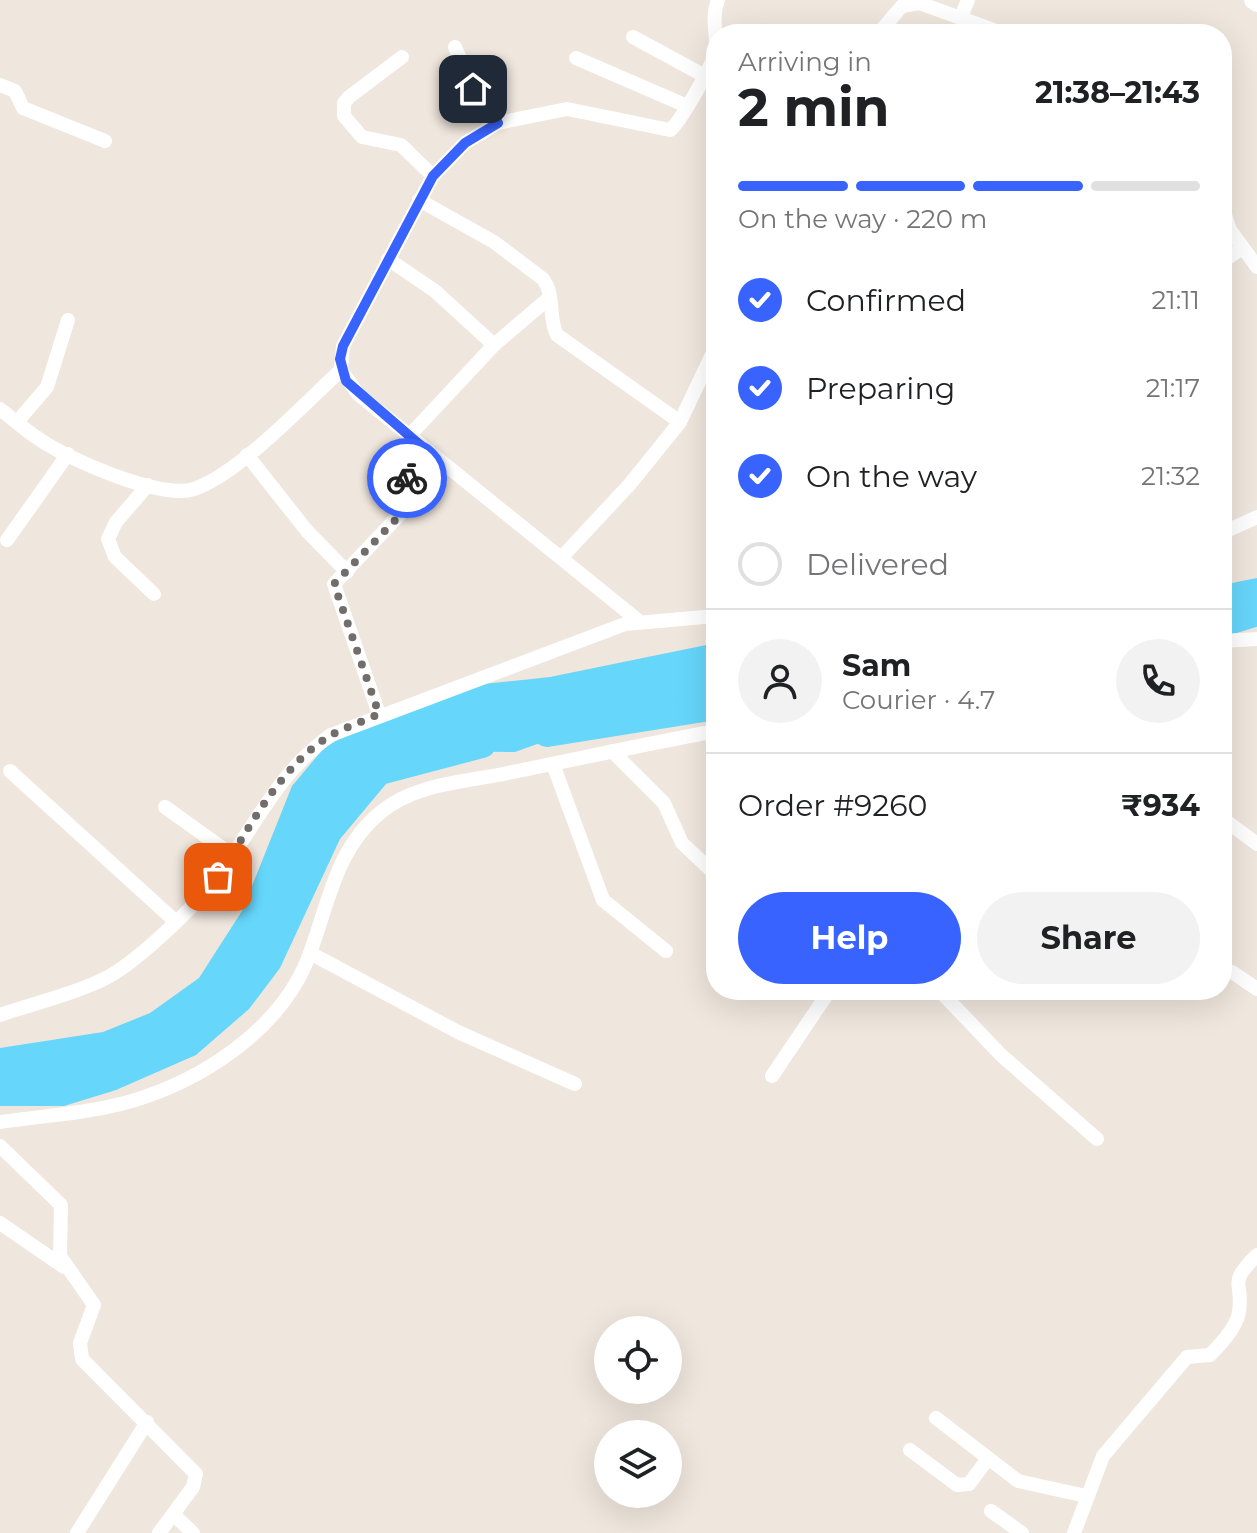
<!DOCTYPE html>
<html lang="en">
<head>
<meta charset="utf-8">
<style>
	:root { --surface:#fff; --page:#f2f2f2; --text:#202124; --muted:#757577; --line:#e0e0e0; --accent:#3963ff }
	body { margin:0; font-family:Montserrat,sans-serif; background:var(--page); color:var(--text); height:100vh; display:flex; flex-direction:column; font-size:30px; white-space:nowrap }
	* { box-sizing:border-box; margin:0 }
	p { font-size:26px; color:var(--muted) }
	.icon { flex:none; width:44px; height:44px; fill:none; stroke:currentColor; stroke-width:2; stroke-linecap:round; stroke-linejoin:round }
	.map { position:relative; flex:1; overflow:hidden }
	.drawer { position:absolute; left:706px; top:24px; width:526px; height:976px; display:flex; flex-direction:column; background:var(--surface); border-radius:32px; box-shadow:0 8px 32px #0002 }
	.drawer>* { flex:none }
	.fabs { position:absolute; left:594px; top:1316px; display:grid; gap:16px }
	.fabs a { display:grid; place-items:center; width:88px; height:88px; border-radius:50%; background:var(--surface); box-shadow:0 8px 32px #0002; font-size:40px }
	.pin { position:absolute; display:grid; place-items:center; width:68px; height:68px; color:#fff; margin:-34px; border-radius:16px; box-shadow:0 4px 12px #0006 }
	.courier { position:absolute; display:grid; place-items:center; width:80px; height:80px; margin:-40px; border:6px solid #3963ff; border-radius:50%; background:#fff; color:#222; box-shadow:0 2px 10px #0007 }
	.headline em { font-style:normal; font-weight:700 }
	.headline div { display:flex; flex-direction:column-reverse }
	.headline { display:flex; align-items:center; justify-content:space-between; height:136px; padding:0 32px }
	h1 { font-size:52px; font-weight:700; line-height:60px }
	.bar { display:grid; grid-template-columns:repeat(4,1fr); gap:12px 8px; align-content:center; height:96px; padding:0 32px }
	.bar i { height:10px; border-radius:6px; background:var(--line) }
	.bar .active { background:var(--accent) }
	.bar p { grid-column:span 4 }
	.line { display:flex; align-items:center; gap:20px; padding:0 32px; border-top:2px solid var(--line) }
	.line div { flex:1 }
	.round { display:grid; place-items:center; flex:none; width:84px; height:84px; border-radius:42px; background:var(--page) }
	ol { padding:0 32px; list-style:none }
	li { display:flex; align-items:center; gap:24px; height:88px }
	li p { margin-inline-start:auto }
	li .icon { padding:8px; border-radius:50%; background:var(--accent); color:#fff; stroke-width:4 }
	li:last-child { color:var(--muted) }
	li i { width:44px; height:44px; border:4px solid var(--line); border-radius:50% }
	.cta { display:flex; gap:16px; margin-top:auto; padding:16px 32px }
	.cta a { flex:1; height:92px; border-radius:48px; background:var(--accent); color:#fff; font-size:32px; font-weight:700; line-height:92px; text-align:center }
	.cta a+a { background:var(--page); color:var(--text) }
	.map>svg:first-child { display:block }
</style>
</head>
<body>
<div class="map">
<svg width="1257" height="1533" viewBox="0 0 1257 1533">
	<rect width="100%" height="100%" fill="#efe6dd"/>
	<g fill="#66d6fb">
		<polygon points="1257,578 1257,611 1222,616 1222,585"/>
		<polygon points="716,643 716,702 598,722 515,752 426,751 396,772 340,839 280,968 249,1009 196,1055 116,1090 64,1106 0,1106 0,1048 103,1032 150,1013 199,978 242,911 292,786 324,748 353,731 483,684 550,677"/>
	</g>
	<g fill="none" stroke-linecap="round" stroke-linejoin="round">
		<g stroke="#66d6fb" stroke-width="28">
			<polyline points="1222,623 1257,612"/>
			<polyline points="547,733 716,706"/>
			<polyline points="376,772 482,744"/>
		</g>
		<g stroke="#fff" stroke-width="14">
			<polyline points="961,17 968,0"/>
			<polyline points="878,34 902,6 919,3 1005,34"/>
			<polyline points="633,37 703,75"/>
			<polyline points="455,47 473,89 498,123"/>
			<polyline points="402,57 349,97 344,103 344,116 362,137 401,145 433,176"/>
			<polyline points="576,58 687,106"/>
			<polyline points="0,85 15,91 23,108 105,141"/>
			<path d="M419,200L494,242L543,279C555,294 548,318 557,335L680,422"/>
			<polyline points="1222,206 1230,230 1257,267"/>
			<polyline points="388,259 435,291 494,345"/>
			<polyline points="1222,262 1242,248"/>
			<path d="M0,409C13,419 25,430 39,439C67,459 161,500 194,489C239,474 305,403 341,370"/>
			<polyline points="17,422 47,387 68,320"/>
			<polyline points="409,436 494,345 549,298"/>
			<polyline points="247,455 307,531 347,572"/>
			<polyline points="148,485 116,522 108,539 115,557 154,594"/>
			<polyline points="1222,533 1257,517"/>
			<polyline points="7,540 68,454"/>
			<polyline points="562,557 630,484 680,422 716,346"/>
			<path d="M640,622L358,394L341,370L343,346L433,176L465,143L498,123L567,109L670,130C680,123 715,61 716,50C717,32 711,18 718,0"/>
			<polyline points="1222,641 1257,639"/>
			<polyline points="379,714 334,584 407,507 407,478 427,451"/>
			<polyline points="612,751 664,803 682,843 716,875"/>
			<polyline points="553,764 603,900 666,951"/>
			<polyline points="10,771 175,921"/>
			<polyline points="165,807 232,855"/>
			<polyline points="1222,818 1257,844"/>
			<polyline points="310,953 458,1032 575,1084"/>
			<polyline points="1232,972 1257,989"/>
			<polyline points="939,990 1001,1055 1097,1139"/>
			<path d="M0,1015C34,1003 72,995 104,979C135,964 197,905 217,877C255,827 278,772 331,735L625,624L716,616"/>
			<polyline points="772,1076 830,990"/>
			<path d="M0,1122C43,1116 90,1113 132,1101C202,1080 278,1031 307,961C328,908 334,850 381,812C416,783 466,782 508,773C577,759 646,744 716,731"/>
			<polyline points="0,1146 61,1205 60,1256 94,1305 80,1343 82,1359 196,1474 193,1487 159,1533"/>
			<polyline points="0,1223 64,1267"/>
			<polyline points="936,1418 1018,1481 1086,1496"/>
			<polyline points="910,1450 957,1485 969,1484 987,1460"/>
			<polyline points="991,1511 1022,1533"/>
			<polyline points="173,1514 193,1533"/>
			<polyline points="77,1533 147,1422"/>
			<path d="M1074,1533L1103,1456L1187,1357L1210,1355C1220,1345 1237,1326 1239,1312C1244,1280 1226,1286 1257,1255"/>
		</g>
		<polyline stroke="#fff" stroke-width="18" points="1253,0 1257,3"/>
	</g>
	<g fill="none" stroke-linecap="round" stroke-linejoin="round">
		<path stroke="#706d6a" stroke-width="8" stroke-dasharray="0 14.4" d="M218,877C250,828 278,769 328,737C343,728 362,722 379,714L334,584L403,512L408,501L407,478"/>
		<polyline stroke="#3963ff" stroke-width="10" points="407,478 427,451 346,381 340,359 343,346 433,176 465,143 498,123 473,89"/>
	</g>
</svg>
<div class="fabs">
<a><svg class="icon" aria-label="locate" viewBox="0 0 24 24"><circle cx="12" cy="12" r="6"/><path d="M12 2v4M12 18v4M2 12h4M18 12h4"/></svg></a>
<a><svg class="icon" aria-label="layers" viewBox="0 0 24 24"><path d="M12 4l9 5-9 5-9-5zM3 14l9 5 9-5"/></svg></a>
</div>
<div class="pin" style="left:218px;top:877px;background:#ea580c"><svg class="icon" aria-label="bag" viewBox="0 0 24 24"><path d="M5 8h14l-1 12H6zM9 8a3 3 0 0 1 6 0"/></svg></div>
<div class="pin" style="left:473px;top:89px;background:#1f2937"><svg class="icon" aria-label="home" viewBox="0 0 24 24"><path d="M3 11l9-7 9 7M6 9v11h12V9"/></svg></div>
<div class="courier" style="left:407px;top:478px"><svg class="icon" aria-label="bike" viewBox="0 0 24 24"><circle cx="6" cy="16" r="4"/><circle cx="18" cy="16" r="4"/><path d="M6 16l4-8h5l3 8M10 8l3 8H6M13 5h3"/></svg></div>
<section class="drawer">
<div class="headline"><div><h1>2 min</h1><p>Arriving in</p></div><em>21:38–21:43</em></div>
<div class="bar"><i class="active"></i><i class="active"></i><i class="active"></i><i></i><p>On the way · 220 m</p></div>
<ol>
<li><svg class="icon" aria-label="check" viewBox="0 0 24 24"><path d="M5 12l5 5 9-10"/></svg>Confirmed<p>21:11</p></li>
<li><svg class="icon" aria-label="check" viewBox="0 0 24 24"><path d="M5 12l5 5 9-10"/></svg>Preparing<p>21:17</p></li>
<li><svg class="icon" aria-label="check" viewBox="0 0 24 24"><path d="M5 12l5 5 9-10"/></svg>On the way<p>21:32</p></li>
<li><i></i>Delivered</li>
</ol>
<div class="line" style="height:144px"><a class="round"><svg class="icon" aria-label="person" viewBox="0 0 24 24"><circle cx="12" cy="8" r="4"/><path d="M4 21q1-7 8-7t8 7"/></svg></a><div><b>Sam</b><p>Courier · 4.7</p></div><a class="round"><svg class="icon" aria-label="phone" viewBox="0 0 24 24"><path d="M5 4h4l2 5-3 2q2 4 5 5l2-3 5 2v4C11 20 4 13 5 4z"/></svg></a></div>
<div class="line" style="height:104px"><div>Order #9260</div><b>₹934</b></div>
<div class="cta"><a>Help</a><a>Share</a></div>
</section>
</div>
</body>
</html>
